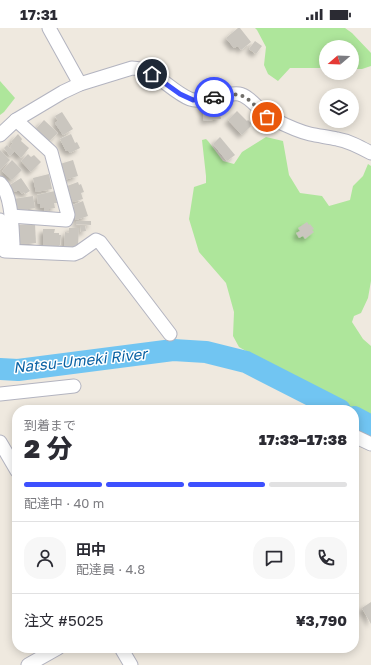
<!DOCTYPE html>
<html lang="ja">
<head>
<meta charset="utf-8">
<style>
	:root { --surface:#fff; --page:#f7f7f7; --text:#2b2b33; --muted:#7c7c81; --line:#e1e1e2; --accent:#3d50fe }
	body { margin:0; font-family:"Golos Text","Noto Sans JP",sans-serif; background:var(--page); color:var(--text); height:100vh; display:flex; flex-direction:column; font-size:15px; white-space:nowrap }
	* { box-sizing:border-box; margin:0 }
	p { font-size:13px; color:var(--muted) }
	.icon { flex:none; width:22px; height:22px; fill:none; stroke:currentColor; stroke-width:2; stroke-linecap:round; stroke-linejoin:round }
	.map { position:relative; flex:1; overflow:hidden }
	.details { position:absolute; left:12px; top:377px; width:347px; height:248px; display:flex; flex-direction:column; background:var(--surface); border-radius:16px; box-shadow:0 2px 10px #0003 }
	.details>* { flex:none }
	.needle { width:26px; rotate:251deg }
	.fabs { position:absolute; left:319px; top:12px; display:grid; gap:8px }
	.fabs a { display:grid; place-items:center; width:40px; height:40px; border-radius:50%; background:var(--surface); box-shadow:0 2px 10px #0003; font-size:20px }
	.pin { position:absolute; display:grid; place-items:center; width:34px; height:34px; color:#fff; margin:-17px; border:2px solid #fff; border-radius:50%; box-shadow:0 1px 4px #0007 }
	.courier { position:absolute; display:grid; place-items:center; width:40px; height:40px; margin:-20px; border:3px solid #3d50fe; border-radius:50%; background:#fff; color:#222; box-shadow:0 1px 5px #0007 }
	.headline em { font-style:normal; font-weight:800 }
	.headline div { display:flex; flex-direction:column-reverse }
	.headline { display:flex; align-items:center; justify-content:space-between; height:68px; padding:0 12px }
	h1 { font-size:26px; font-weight:800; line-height:30px }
	.bar { display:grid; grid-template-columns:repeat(4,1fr); gap:6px 4px; align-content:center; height:48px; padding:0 12px }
	.bar i { height:5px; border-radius:3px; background:var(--line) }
	.bar .current { background:var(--accent) }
	.bar p { grid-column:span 4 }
	.line { display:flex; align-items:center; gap:10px; padding:0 12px; border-top:1px solid var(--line) }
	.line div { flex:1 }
	.round { display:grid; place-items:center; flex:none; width:42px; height:42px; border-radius:16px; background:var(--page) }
	.status { display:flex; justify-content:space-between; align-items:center; height:28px; padding:0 20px; background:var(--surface); direction:ltr }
	.status svg { height:11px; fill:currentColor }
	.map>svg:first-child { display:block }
</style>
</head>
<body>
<div class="status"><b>17:31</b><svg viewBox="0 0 49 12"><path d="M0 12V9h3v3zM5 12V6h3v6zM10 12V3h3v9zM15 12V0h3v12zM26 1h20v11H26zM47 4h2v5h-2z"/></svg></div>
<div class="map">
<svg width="371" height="637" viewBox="0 0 371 637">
	<defs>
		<filter id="shadow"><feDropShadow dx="-3.5" dy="3.5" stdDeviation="2" flood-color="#0004"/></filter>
	</defs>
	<rect width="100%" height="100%" fill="#efe9df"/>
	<g fill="#aee69b">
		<polygon points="255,0 345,0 352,5 371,25 371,38 362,41 352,41 352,19 326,19 326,40 290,40 278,53 268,46 264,37 266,19 257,2"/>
		<polygon points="0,53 15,70 4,84 0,87"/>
		<polygon points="266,109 283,113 289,147 300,165 322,168 329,178 350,172 353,158 363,148 368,136 371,138 371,253 368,270 361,285 354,288 352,294 363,311 371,318 371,392 308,359 239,319 233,308 234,284 226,255 199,224 189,191 194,159 206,155 206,148 202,112 206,111 208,113 223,133 234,136 242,124"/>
	</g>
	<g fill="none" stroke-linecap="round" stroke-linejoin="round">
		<g stroke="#71c5f2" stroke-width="22">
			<polyline points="0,341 18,342 173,322 206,324 246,334 340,382"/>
			<polyline points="354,389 371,398"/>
		</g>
	</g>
	<g fill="#cac6bf" filter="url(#shadow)">
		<polygon points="238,0 240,0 251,14 241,22 238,18 234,20 226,10"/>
		<polygon points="255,13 262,18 256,26 249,21"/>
		<polygon points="216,74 217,80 219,80 221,91 204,93 202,76"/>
		<polygon points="237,83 247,93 248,92 252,96 250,97 251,98 242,107 228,92"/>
		<polygon points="62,84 73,101 63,107 55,95 58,93 55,88"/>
		<polygon points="44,92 58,105 48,114 35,102"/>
		<polygon points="18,106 22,111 21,113 29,120 21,130 10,119 13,115 11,114"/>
		<polygon points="71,106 75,115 77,114 80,120 70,125 68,122 66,123 60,111"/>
		<polygon points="220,109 235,127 227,133 213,116"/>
		<polygon points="7,117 14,124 10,128 4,120"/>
		<polygon points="0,122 10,132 0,142"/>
		<polygon points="28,126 31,129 34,127 41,134 31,144 21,133"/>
		<polygon points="12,132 22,142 12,152 2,143"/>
		<polygon points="73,132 78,148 64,152 60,136"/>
		<polygon points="49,146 52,161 36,164 33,150"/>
		<polygon points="21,150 30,163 25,166 24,164 22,166 19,162 15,164 10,157"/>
		<polygon points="78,154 79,157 81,156 84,164 81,165 83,171 73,174 67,158"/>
		<polygon points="55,163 57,175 54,175 55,180 49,181 49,183 45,184 44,179 40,180 40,176 38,176 37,167"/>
		<polygon points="33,168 35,180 15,183 13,171"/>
		<polygon points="83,173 88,188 76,192 72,180 74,179 73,177"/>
		<polygon points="76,193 91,193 91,197 76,196"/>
		<polygon points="307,194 309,197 310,196 314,201 312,202 314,204 305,211 303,208 299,210 296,205 300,203 298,200"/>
		<polygon points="35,196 36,215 18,216 15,197"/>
		<polygon points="80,198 85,198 86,203 81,204"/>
		<polygon points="69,200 79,200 78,217 75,217 75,219 64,218 65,204 69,205"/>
		<polygon points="43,201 55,201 54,205 59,205 59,207 61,207 60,217 58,219 43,218"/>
		<polygon points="371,574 371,596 362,580"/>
	</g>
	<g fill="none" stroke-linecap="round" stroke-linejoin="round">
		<g stroke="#b3b4c0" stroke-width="15">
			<g id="minor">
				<polyline points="49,0 80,56"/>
				<path d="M0,107L16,92L63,64L80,56L132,40C155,40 170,63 190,71C203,76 224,64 239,66C251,68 261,86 273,91C285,97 297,103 310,106C319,108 328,109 337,111C349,113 360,119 371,125"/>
				<path d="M0,155C12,166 12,200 13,216"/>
				<polyline points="11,188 66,192 68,187 51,124 16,92"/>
				<polyline points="0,192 5,223 74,226 79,224 96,212 100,214 170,306"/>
				<polyline points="0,366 74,358"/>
				<polyline points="354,408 371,416"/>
				<polyline points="0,414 17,443"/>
				<polyline points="121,620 131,637"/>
				<polyline points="28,637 58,620"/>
			</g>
		</g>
		<use href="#minor" stroke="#fff" stroke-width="13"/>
	</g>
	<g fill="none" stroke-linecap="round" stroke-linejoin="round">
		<path stroke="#716f6b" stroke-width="4" stroke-dasharray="0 7.2" d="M214,69C246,62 245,69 267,89"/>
		<polyline stroke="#3d50fe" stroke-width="5" points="152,46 180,66 193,72 214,69"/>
	</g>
	<g text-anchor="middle" stroke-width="3" stroke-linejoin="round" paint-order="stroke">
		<g font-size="15" font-style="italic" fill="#0a62a4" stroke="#fff">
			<text transform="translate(80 333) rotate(-6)" y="5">Natsu-Umeki River</text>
		</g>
	</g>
</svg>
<div class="fabs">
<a><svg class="needle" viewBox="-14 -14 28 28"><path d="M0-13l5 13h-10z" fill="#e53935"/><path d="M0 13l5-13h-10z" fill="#7c7c81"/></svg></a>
<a><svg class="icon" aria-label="layers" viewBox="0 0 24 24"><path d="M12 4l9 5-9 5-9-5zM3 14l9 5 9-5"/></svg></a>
</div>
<div class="pin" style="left:267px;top:89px;background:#ea580c"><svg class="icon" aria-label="bag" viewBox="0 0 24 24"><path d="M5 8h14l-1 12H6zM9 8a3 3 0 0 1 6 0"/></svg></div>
<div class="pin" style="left:152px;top:46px;background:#1f2937"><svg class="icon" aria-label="home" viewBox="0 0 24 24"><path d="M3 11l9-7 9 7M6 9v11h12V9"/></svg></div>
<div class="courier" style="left:214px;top:69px"><svg class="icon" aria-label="car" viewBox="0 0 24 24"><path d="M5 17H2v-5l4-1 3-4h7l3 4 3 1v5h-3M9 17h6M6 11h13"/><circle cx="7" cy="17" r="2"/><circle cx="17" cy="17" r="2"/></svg></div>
<section class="details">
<div class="headline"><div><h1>2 分</h1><p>到着まで</p></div><em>17:33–17:38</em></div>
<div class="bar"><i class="current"></i><i class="current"></i><i class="current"></i><i></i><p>配達中 · 40 m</p></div>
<div class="line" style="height:72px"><a class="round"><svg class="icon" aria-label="person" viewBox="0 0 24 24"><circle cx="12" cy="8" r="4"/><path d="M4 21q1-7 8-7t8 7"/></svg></a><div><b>田中</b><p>配達員 · 4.8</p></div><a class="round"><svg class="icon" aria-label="chat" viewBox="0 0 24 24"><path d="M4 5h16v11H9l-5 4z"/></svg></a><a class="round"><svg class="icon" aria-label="phone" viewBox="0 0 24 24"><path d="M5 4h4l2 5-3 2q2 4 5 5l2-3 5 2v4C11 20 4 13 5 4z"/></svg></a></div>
<div class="line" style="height:52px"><div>注文 #5025</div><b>¥3,790</b></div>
</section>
</div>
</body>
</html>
